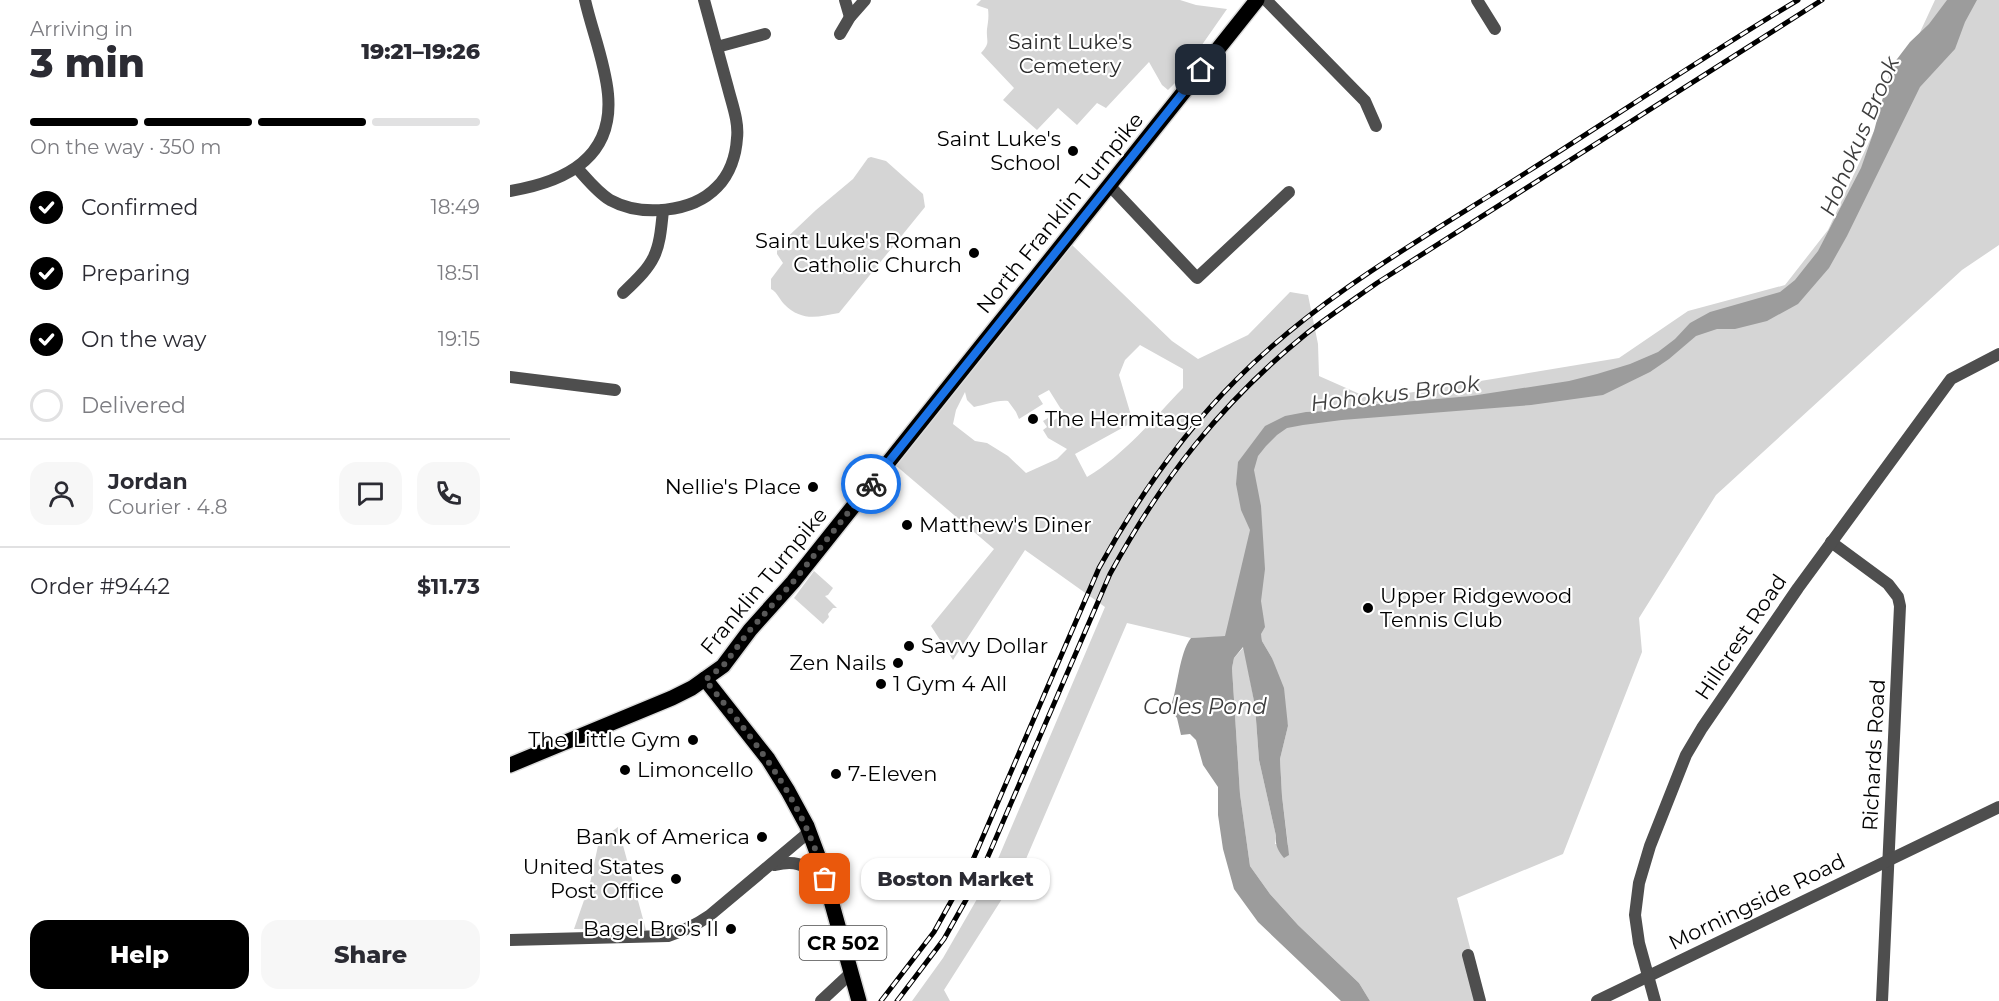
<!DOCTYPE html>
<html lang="en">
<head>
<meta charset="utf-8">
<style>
	:root { --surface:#fff; --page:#f7f7f7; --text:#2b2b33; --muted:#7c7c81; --line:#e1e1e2; --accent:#000 }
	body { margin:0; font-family:Montserrat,sans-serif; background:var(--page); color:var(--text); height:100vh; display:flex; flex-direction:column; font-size:22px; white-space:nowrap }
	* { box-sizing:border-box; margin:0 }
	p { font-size:20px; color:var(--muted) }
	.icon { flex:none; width:33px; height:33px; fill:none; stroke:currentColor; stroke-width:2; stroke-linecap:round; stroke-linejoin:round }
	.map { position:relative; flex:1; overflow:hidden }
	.panel { display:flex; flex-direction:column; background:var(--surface); width:510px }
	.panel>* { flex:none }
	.pin { position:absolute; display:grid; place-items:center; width:51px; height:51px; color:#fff; margin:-26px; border-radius:12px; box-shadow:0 3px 9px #0006 }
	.courier { position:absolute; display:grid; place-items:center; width:60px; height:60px; margin:-30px; border:4px solid #1a73e8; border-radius:50%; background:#fff; color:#222; box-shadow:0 2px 8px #0007 }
	.bubble { position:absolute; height:42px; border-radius:18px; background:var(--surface); box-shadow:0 2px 4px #0004; font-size:20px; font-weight:800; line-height:42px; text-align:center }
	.head em { font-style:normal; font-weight:800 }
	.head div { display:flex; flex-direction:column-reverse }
	.head { display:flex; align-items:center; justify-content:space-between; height:102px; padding:0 30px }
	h1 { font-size:39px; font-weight:800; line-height:45px }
	.bar { display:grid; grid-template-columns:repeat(4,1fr); gap:9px 6px; align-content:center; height:72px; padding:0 30px }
	.bar i { height:8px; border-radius:4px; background:var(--line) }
	.bar .on { background:var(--accent) }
	.bar p { grid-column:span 4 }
	.line { display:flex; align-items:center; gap:15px; padding:0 30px; border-top:2px solid var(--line) }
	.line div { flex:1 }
	.round { display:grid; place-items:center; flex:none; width:63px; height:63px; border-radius:18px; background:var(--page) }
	ol { padding:0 30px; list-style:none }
	li { display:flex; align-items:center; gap:18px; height:66px }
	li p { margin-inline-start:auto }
	li .icon { padding:6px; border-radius:50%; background:var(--accent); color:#fff; stroke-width:4 }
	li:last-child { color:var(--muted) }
	li i { width:33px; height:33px; border:3px solid var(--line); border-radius:50% }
	.cta { display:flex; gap:12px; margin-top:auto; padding:12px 30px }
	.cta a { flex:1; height:69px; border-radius:18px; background:var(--accent); color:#fff; font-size:24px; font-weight:800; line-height:69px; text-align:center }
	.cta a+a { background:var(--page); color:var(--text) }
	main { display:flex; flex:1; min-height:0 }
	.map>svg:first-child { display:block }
</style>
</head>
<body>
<main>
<section class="panel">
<div class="head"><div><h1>3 min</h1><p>Arriving in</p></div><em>19:21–19:26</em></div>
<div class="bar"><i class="on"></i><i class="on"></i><i class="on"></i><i></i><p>On the way · 350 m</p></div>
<ol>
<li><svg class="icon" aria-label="check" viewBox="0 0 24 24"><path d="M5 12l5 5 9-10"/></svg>Confirmed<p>18:49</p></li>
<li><svg class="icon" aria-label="check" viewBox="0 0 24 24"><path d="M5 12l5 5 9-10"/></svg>Preparing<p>18:51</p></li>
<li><svg class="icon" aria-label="check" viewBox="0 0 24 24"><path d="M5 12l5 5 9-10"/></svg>On the way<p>19:15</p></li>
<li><i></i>Delivered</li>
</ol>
<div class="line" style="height:108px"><a class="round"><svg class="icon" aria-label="person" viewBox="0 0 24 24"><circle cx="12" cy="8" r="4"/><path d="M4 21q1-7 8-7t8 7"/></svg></a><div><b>Jordan</b><p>Courier · 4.8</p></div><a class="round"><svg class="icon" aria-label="chat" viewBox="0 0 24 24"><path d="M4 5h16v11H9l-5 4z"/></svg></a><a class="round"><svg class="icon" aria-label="phone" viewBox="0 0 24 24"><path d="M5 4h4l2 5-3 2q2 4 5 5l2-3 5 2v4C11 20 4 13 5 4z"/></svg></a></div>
<div class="line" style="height:78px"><div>Order #9442</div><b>$11.73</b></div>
<div class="cta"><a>Help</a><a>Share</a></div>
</section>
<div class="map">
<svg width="1489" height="1001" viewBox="0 0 1489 1001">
	<rect width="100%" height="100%" fill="#fff"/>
	<g fill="#d5d5d5" fill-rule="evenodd">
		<path d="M471,0H670L686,5L717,9L666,82L658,90L652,85L639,62L596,108L587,103L567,125L548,108L527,130L493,100L504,88L471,53C481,42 476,42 477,29C478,22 479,17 478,9L466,5Z"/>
		<path d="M1425,0H1489V245L1452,270L1206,495L1129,618L1132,652L1053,854L947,898L974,1001H860L849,983L788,925L760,894L740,866L730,794L722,668L724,658L734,647L745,706L749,760L766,836L765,844L778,845L772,796L770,759L778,726L762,658L752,641L751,635L681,638L617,623L513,866L434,990L440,1001H402L433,958L482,873L595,607L515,550L443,660L421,626L484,549L384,464L561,244L662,341L688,359L738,335L780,292L798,295L808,344L809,376L861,399L1109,358L1178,311L1275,285L1318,230ZM630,345L673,369V388C643,419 614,455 577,477L565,454L623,422L609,375L615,360ZM539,390L554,414L541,422L538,418L533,421L537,427L533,430L538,438L557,449L547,459L516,473L498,456L477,443L465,441L443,424L446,410L455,392L457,400L464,407C476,405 485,400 498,401L506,412L509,419L533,404L528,396Z"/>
		<path d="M361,157L376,161L413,194L415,207L329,313C307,317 292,322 274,304C269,299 268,293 261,289V279L273,263L267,254V247L306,210L343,179L358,158Z"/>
		<polygon points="304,571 323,588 318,595 315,596 327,608 323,608 318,614 319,617 313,624 284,598"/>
		<polygon points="108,827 136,930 64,929 80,883 89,841"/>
	</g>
	<path fill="#9c9c9c" d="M1437,0H1467L1455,22L1445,49L1410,87L1337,236L1319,268L1288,304L1257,321L1225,329H1207L1186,336L1159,359L1140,372L1093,395L1021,405L832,420L793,425L777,428L767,435L756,446L748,456L744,470L751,506L755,569L751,601L755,627L751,634L752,641L762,658L774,688L778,726L770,759L772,796L779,855L774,858C768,851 765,845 766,836L749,760L745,706L733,647L724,658L722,668L730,794L740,866L760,894L788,925L849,983L860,1001H831L748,922L724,889L713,849L708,815V787L693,765L686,740L680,734L671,735L667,718L660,709C668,688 669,653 681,638L715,636L740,530L731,510L726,484L728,462L755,426L775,416L796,412L819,411L858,405L961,396L1059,381L1087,374L1120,364L1148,352L1165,339L1180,323L1200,312L1270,292L1285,280L1308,251L1351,168L1364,131L1381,67L1400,42L1419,24Z"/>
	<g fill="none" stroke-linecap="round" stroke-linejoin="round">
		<g stroke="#dbdbdb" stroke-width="18">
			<g id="primary">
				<polyline points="195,679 258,759 278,791 297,826 310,861 349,1001"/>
				<polyline points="0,765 162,698 182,688 213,666 240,630 283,582 747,0"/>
			</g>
		</g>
		<g stroke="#4e4e4e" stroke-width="12">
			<polyline points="335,0 340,17"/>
			<polyline points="756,0 855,101 866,126"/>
			<polyline points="967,0 985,29"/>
			<polyline points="330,34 340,17 355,0"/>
			<polyline points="207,47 255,34"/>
			<path d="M67,168C77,179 87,192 100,200C131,217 182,213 207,187C220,174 226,155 227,138C229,122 222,104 218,88C210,59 202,29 194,0"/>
			<polyline points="599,185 687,278 779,192"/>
			<path d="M0,191C55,182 104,158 98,94C95,62 82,31 75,0"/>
			<path d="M113,293C146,262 149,255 153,210"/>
			<polyline points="0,377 105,390"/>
			<polyline points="1321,542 1378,584 1388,597 1390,606 1372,1001"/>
			<path d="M265,865C289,859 295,867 315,879"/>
			<path d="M0,940L158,936C173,931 186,925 199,916L299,832"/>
			<polyline points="958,955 970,1001"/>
			<polyline points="311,1001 341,973"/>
			<polyline points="1087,1001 1489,807"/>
			<polyline points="1145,1001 1129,943 1125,915 1129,883 1140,846 1176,755 1192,728 1288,588 1441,379 1489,354"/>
		</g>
		<use href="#primary" stroke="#000" stroke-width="15"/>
		<g stroke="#000" stroke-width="5">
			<g id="rail">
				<path d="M371,1001L424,932L459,869L589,568C627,499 670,436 726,380C810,295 917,236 1017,172C1107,115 1196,55 1288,0"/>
				<path d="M387,1001L434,939L470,875L600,574C652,479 711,403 796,334C819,316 843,300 867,283L1312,0"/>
			</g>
		</g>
		<use href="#rail" stroke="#fff" stroke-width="3" stroke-dasharray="9" stroke-linecap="butt"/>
	</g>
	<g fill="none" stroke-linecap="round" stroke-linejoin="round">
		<path stroke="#595959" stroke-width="6" stroke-dasharray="0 10.8" d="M315,879C293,800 246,742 195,680L213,666L240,630L283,582L361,484"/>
		<polyline stroke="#1a73e8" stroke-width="8" points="361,484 691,70"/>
	</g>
	<g fill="#000" stroke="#fff" stroke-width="2">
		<circle cx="563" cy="151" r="6"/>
		<circle cx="464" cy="253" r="6"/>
		<circle cx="523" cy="419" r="6"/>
		<circle cx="303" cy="487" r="6"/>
		<circle cx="397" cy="525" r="6"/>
		<circle cx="858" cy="608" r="6"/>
		<circle cx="399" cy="646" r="6"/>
		<circle cx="388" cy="663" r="6"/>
		<circle cx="371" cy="684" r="6"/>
		<circle cx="183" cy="740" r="6"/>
		<circle cx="115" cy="770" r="6"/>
		<circle cx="326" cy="774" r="6"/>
		<circle cx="252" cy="837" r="6"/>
		<circle cx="166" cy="879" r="6"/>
		<circle cx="221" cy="929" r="6"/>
	</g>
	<g text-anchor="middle" stroke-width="4.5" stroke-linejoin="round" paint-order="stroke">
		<rect fill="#fff" stroke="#4c4c4c" stroke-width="1.5" x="289.5" y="926" width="87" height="34" rx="4.5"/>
		<g font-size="20" font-weight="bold" fill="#000">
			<text x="333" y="950">CR 502</text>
		</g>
		<g font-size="21" fill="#2c2c2c" stroke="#fff">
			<text x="560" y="49">Saint Luke's<tspan x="560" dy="24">Cemetery</tspan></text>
		</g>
		<g font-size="21" fill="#000" stroke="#fff" text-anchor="end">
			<text x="551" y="146">Saint Luke's<tspan x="551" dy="24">School</tspan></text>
			<text x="452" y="248">Saint Luke's Roman<tspan x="452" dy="24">Catholic Church</tspan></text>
			<text x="535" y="426" text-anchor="start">The Hermitage</text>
			<text x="291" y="494">Nellie's Place</text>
			<text x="409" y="532" text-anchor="start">Matthew's Diner</text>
			<text x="870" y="603" text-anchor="start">Upper Ridgewood<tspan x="870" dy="24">Tennis Club</tspan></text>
			<text x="411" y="653" text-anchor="start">Savvy Dollar</text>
			<text x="376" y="670">Zen Nails</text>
			<text x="383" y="691" text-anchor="start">1 Gym 4 All</text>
			<text x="171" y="747">The Little Gym</text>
			<text x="127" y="777" text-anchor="start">Limoncello</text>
			<text x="338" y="781" text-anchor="start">7-Eleven</text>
			<text x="240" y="844">Bank of America</text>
			<text x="154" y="874">United States<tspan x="154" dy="24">Post Office</tspan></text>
			<text x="209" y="936">Bagel Bro's II</text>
		</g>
		<g font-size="21" fill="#000" stroke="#fff">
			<text transform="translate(550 213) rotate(-51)" y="7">North Franklin Turnpike</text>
			<text transform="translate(254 581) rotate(-50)" y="7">Franklin Turnpike</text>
			<text transform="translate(1231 637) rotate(-56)" y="7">Hillcrest Road</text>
			<text transform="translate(1364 755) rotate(-87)" y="7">Richards Road</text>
			<text transform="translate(1247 902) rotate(-26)" y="7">Morningside Road</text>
		</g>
		<g font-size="22" font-style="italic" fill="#3d3d3d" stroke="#fff">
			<text transform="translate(1349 136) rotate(-67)" y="8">Hohokus Brook</text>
			<text transform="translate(885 393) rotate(-7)" y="8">Hohokus Brook</text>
			<text x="695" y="714">Coles Pond</text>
		</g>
	</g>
</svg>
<div class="pin" style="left:315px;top:879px;background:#ea580c"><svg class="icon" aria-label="bag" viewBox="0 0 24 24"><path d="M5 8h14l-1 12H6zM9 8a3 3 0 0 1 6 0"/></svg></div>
<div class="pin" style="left:691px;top:70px;background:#1f2937"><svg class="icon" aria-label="home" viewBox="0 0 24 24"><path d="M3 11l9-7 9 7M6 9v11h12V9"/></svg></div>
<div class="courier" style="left:361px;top:484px"><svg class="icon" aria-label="bike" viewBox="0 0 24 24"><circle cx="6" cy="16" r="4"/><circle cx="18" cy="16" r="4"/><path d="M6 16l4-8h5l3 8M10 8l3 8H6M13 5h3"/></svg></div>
<div class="bubble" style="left:351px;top:858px;width:189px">Boston Market</div>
</div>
</main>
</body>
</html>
